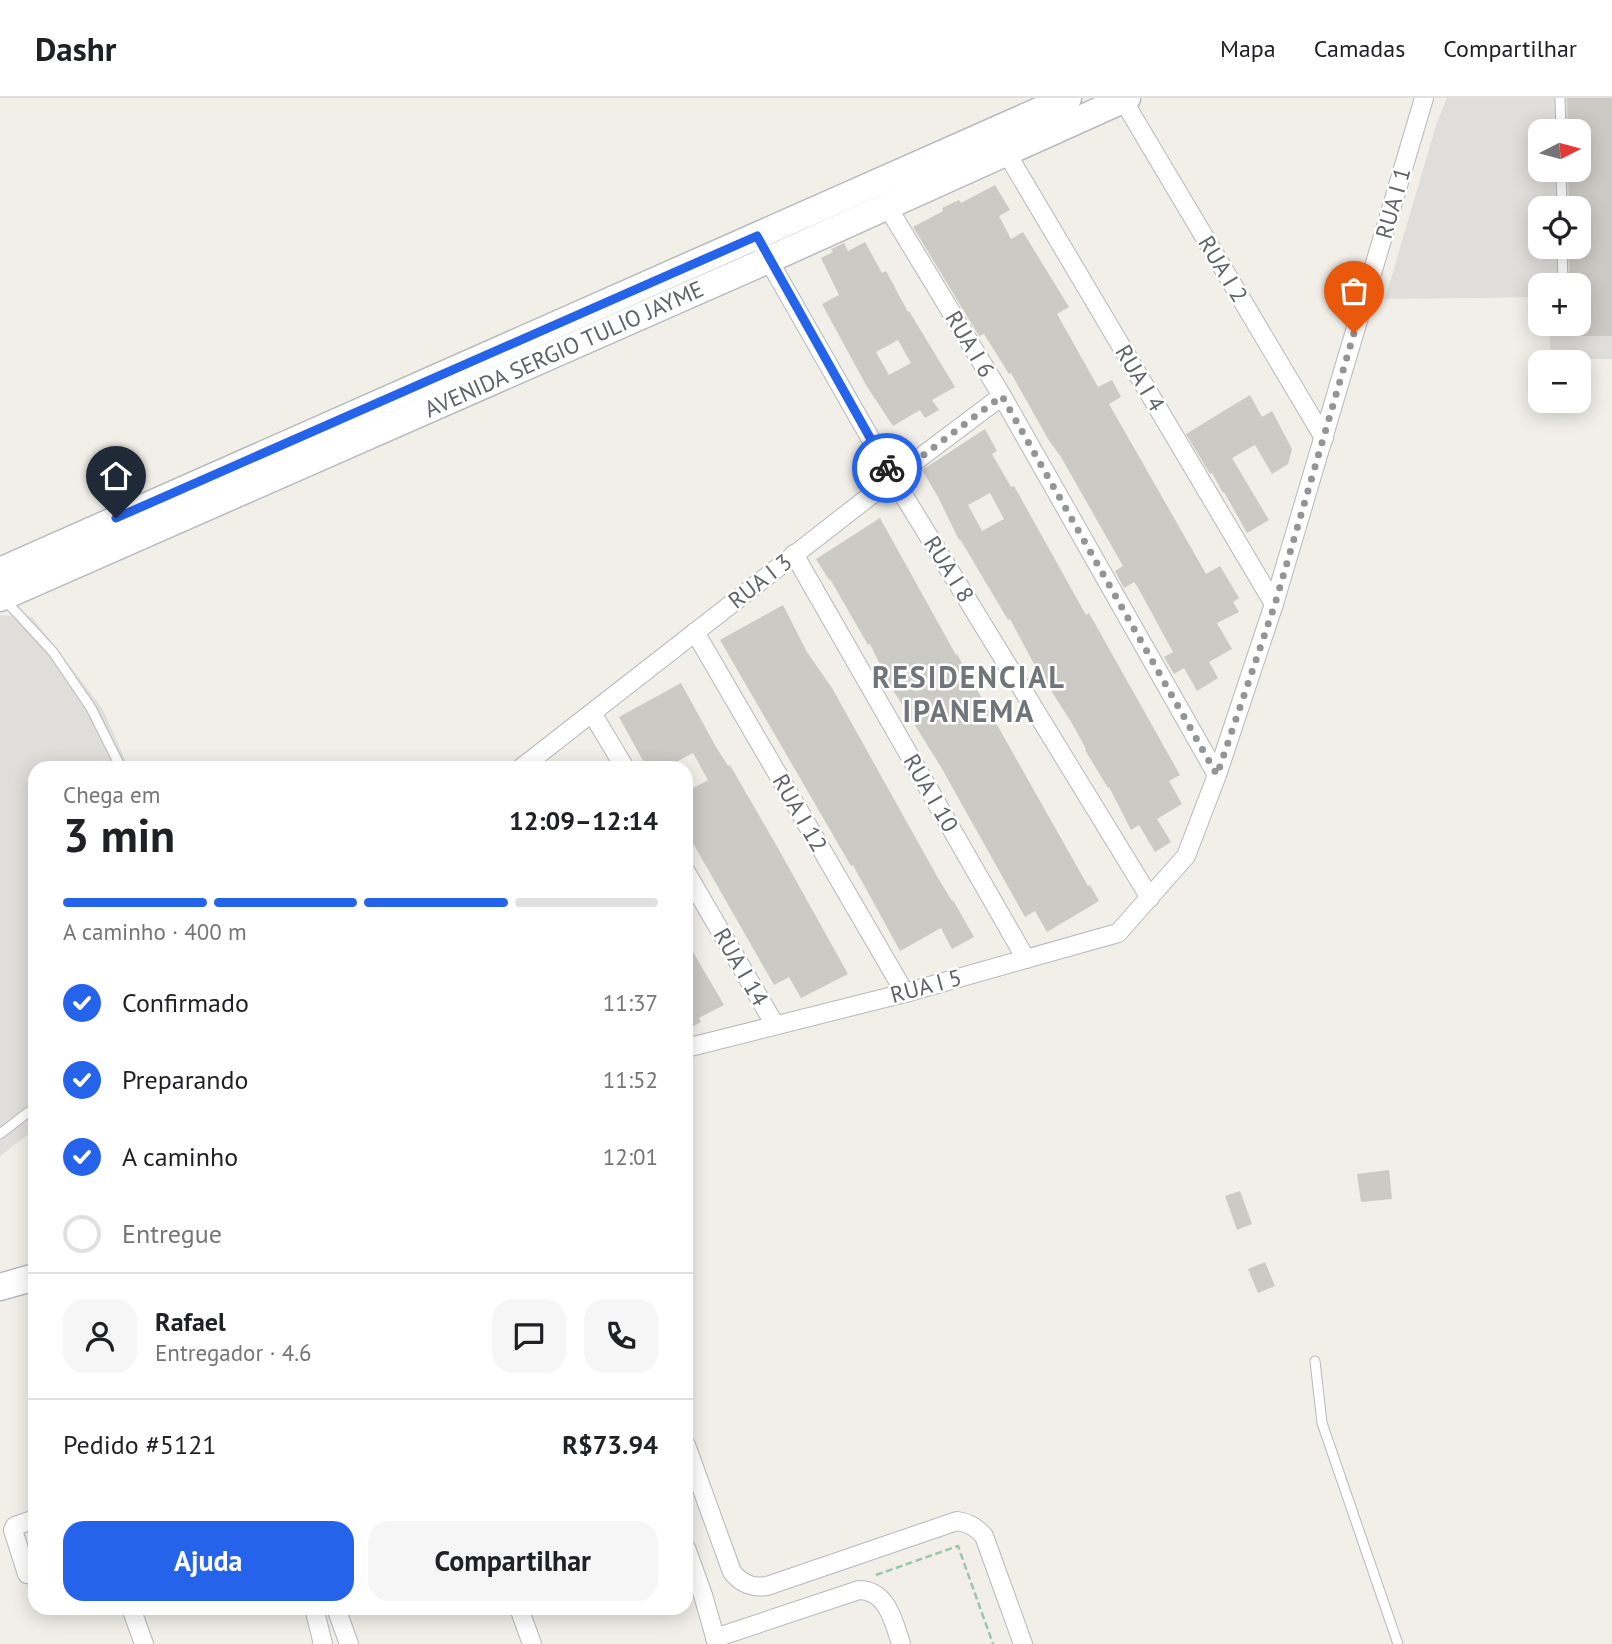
<!DOCTYPE html>
<html lang="pt">
<head>
<meta charset="utf-8">
<style>
	:root { --surface:#fff; --page:#f6f6f6; --text:#202124; --muted:#757577; --line:#e0e0e0; --accent:#2563eb }
	body { margin:0; font-family:"PT Sans",sans-serif; background:var(--page); color:var(--text); height:100vh; display:flex; flex-direction:column; font-size:26px; white-space:nowrap }
	* { box-sizing:border-box; margin:0 }
	p { font-size:23px; color:var(--muted) }
	.icon { flex:none; width:38px; height:38px; fill:none; stroke:currentColor; stroke-width:2; stroke-linecap:round; stroke-linejoin:round }
	.map { position:relative; flex:1; overflow:hidden }
	.side { position:absolute; left:28px; top:663px; width:665px; height:854px; display:flex; flex-direction:column; background:var(--surface); border-radius:21px; box-shadow:0 4px 18px #0003 }
	.side>* { flex:none }
	.needle { width:46px; rotate:84deg }
	.fabs { position:absolute; left:1528px; top:21px; display:grid; gap:14px }
	.fabs a { display:grid; place-items:center; width:63px; height:63px; border-radius:14px; background:var(--surface); box-shadow:0 4px 18px #0003; font-size:35px }
	.pin { position:absolute; display:grid; place-items:center; width:60px; height:60px; color:#fff; margin:-72px -30px; border-radius:50% 50% 50% 0; rotate:-45deg; box-shadow:0 0 7px #0007 }
	.pin .icon { rotate:45deg }
	.courier { position:absolute; display:grid; place-items:center; width:70px; height:70px; margin:-35px; border:5px solid #2563eb; border-radius:50%; background:#fff; color:#222; box-shadow:0 2px 9px #0007 }
	.headline em { font-style:normal; font-weight:700 }
	.headline div { display:flex; flex-direction:column-reverse }
	.headline { display:flex; align-items:center; justify-content:space-between; height:119px; padding:0 35px }
	h1 { font-size:46px; font-weight:700; line-height:52px }
	.bar { display:grid; grid-template-columns:repeat(4,1fr); gap:10px 7px; align-content:center; height:84px; padding:0 35px }
	.bar i { height:9px; border-radius:5px; background:var(--line) }
	.bar .active { background:var(--accent) }
	.bar p { grid-column:span 4 }
	.line { display:flex; align-items:center; gap:18px; padding:0 35px; border-top:2px solid var(--line) }
	.line div { flex:1 }
	.round { display:grid; place-items:center; flex:none; width:74px; height:74px; border-radius:21px; background:var(--page) }
	ol { padding:0 35px; list-style:none }
	li { display:flex; align-items:center; gap:21px; height:77px }
	li p { margin-inline-start:auto }
	li .icon { padding:7px; border-radius:50%; background:var(--accent); color:#fff; stroke-width:4 }
	li:last-child { color:var(--muted) }
	li i { width:38px; height:38px; border:4px solid var(--line); border-radius:50% }
	.primary-button { display:flex; gap:14px; margin-top:auto; padding:14px 35px }
	.primary-button a { flex:1; height:80px; border-radius:21px; background:var(--accent); color:#fff; font-size:28px; font-weight:700; line-height:80px; text-align:center }
	.primary-button a+a { background:var(--page); color:var(--text) }
	header { display:flex; align-items:center; gap:42px; box-sizing:border-box; height:98px; padding:0 35px; background:var(--surface); border-bottom:2px solid var(--line) }
	header strong { font-size:33px }
	nav { display:flex; gap:38px; margin-inline-start:auto; font-size:24px }
	.map>svg:first-child { display:block }
</style>
</head>
<body>
<header>
<strong>Dashr</strong>
<nav><a>Mapa</a><a>Camadas</a><a>Compartilhar</a></nav>
</header>
<div class="map">
<svg width="1612" height="1546" viewBox="0 0 1612 1546">
	<rect width="100%" height="100%" fill="#f1efe8"/>
	<g fill="#e0deda" fill-rule="evenodd">
		<path d="M1447,0H1612V261H1551L1549,226H1578V187H1540V199L1385,201L1437,24ZM1540,33H1578V72H1540ZM1540,110H1578V149H1540Z"/>
		<polygon points="0,517 32,519 102,610 129,670 35,670 35,1031 0,1058"/>
	</g>
	<g fill="#cccac5" fill-rule="evenodd">
		<polygon points="1567,0 1612,0 1612,238 1578,238 1578,233 1583,230 1584,225 1578,219 1578,187 1570,187 1569,149 1578,149 1578,110 1569,110 1568,72 1578,72 1578,33 1568,33"/>
		<polygon points="995,87 1010,112 999,118 1011,141 1023,134 1061,196 1069,209 1057,216 1098,289 1112,282 1121,299 1109,306 1206,476 1220,468 1239,500 1233,504 1239,514 1217,525 1232,551 1209,564 1218,580 1197,593 1184,570 1174,576 1164,559 1173,554 1137,488 1134,484 1124,490 1115,473 1123,468 1061,359 1048,341 1011,275 1009,276 984,236 979,238 913,129 943,113 942,110 959,102 961,105"/>
		<path d="M865,144L882,175L886,173L908,214L909,213L955,289L932,302L939,312L925,320L920,312L893,328L866,287L822,206L839,197L821,160L833,154L831,151L844,145L848,153ZM898,242L911,265L889,277L876,254Z"/>
		<polygon points="1250,297 1262,319 1272,313 1292,351 1288,366 1272,376 1255,347 1232,360 1269,422 1247,435 1224,394 1223,395 1212,375 1210,376 1186,336"/>
		<path d="M985,331L997,353L992,356L1011,389L1014,388L1086,517L1089,515L1180,677L1169,683L1182,706L1157,721L1171,744L1155,754L1139,727L1131,732L1109,689L1108,690L1085,652L1086,651L1073,627L1033,564L1010,521L1008,522L960,441L959,442L938,399L922,372ZM990,395L1004,421L982,433L968,407Z"/>
		<polygon points="880,420 956,557 957,556 1088,788 1090,787 1099,803 1047,834 1035,813 1025,819 941,669 891,589 870,546 868,547 830,481 829,482 816,461"/>
		<polygon points="783,507 807,554 832,590 938,780 952,803 953,802 974,839 952,851 941,830 900,853 853,767 851,768 720,542"/>
		<polygon points="681,585 716,649 728,668 730,667 779,752 848,876 801,900 789,879 774,887 686,733 686,694 708,682 693,655 665,670 647,670 619,619"/>
		<polygon points="686,842 724,907 699,920 701,924 686,932 686,897 693,906 686,893"/>
		<polygon points="1389,1072 1392,1101 1361,1104 1357,1076"/>
		<polygon points="1240,1093 1252,1126 1237,1132 1225,1098"/>
		<polygon points="1265,1164 1275,1188 1258,1195 1248,1171"/>
	</g>
	<g fill="none" stroke-linecap="round" stroke-linejoin="round">
		<g stroke="#b5b8bc" stroke-width="11">
			<g id="lane">
				<polyline points="1560,0 1561,33"/>
				<polyline points="1561,72 1562,110"/>
				<polyline points="1562,149 1563,187"/>
				<polyline points="1564,226 1577,226"/>
				<polyline points="5,502 53,554 91,610 121,670"/>
				<polyline points="0,1036 35,1009"/>
				<polyline points="1315,1263 1322,1325 1398,1546"/>
			</g>
		</g>
		<g stroke="#b5b8bc" stroke-width="20">
			<g id="street">
				<polyline points="1123,2 1324,340"/>
				<polyline points="1006,54 1274,506"/>
				<polyline points="887,108 1002,298 1217,677"/>
				<polyline points="764,154 893,380 1150,800"/>
				<polyline points="794,456 1026,861"/>
				<polyline points="695,534 905,895"/>
				<polyline points="592,615 625,670"/>
				<polyline points="521,670 893,380 1002,298"/>
				<polyline points="686,774 775,927"/>
				<polyline points="686,950 905,895 1118,835 1186,758 1217,677 1274,506 1424,0"/>
				<path d="M686,1347L732,1474C742,1486 752,1490 767,1488L957,1423C969,1425 976,1429 984,1438L1023,1546"/>
				<polyline points="35,1421 15,1428 13,1432 27,1476 35,1477"/>
				<polyline points="686,1450 703,1497 717,1546"/>
				<polyline points="131,1510 144,1546"/>
				<polyline points="314,1510 323,1546"/>
				<polyline points="336,1510 349,1546"/>
				<polyline points="519,1510 532,1546"/>
				<path d="M715,1540L859,1492C887,1492 894,1524 901,1546"/>
			</g>
		</g>
		<g stroke="#b6babf" stroke-width="29">
			<g id="secondary">
				<polyline points="0,473 1068,0"/>
				<polyline points="0,500 768,162 1127,0"/>
				<polyline points="0,1189 35,1179"/>
			</g>
		</g>
		<polyline stroke="#9cc7a9" stroke-width="2.5" stroke-dasharray="7 3.5" stroke-linecap="butt" points="876,1477 958,1448 993,1546"/>
		<use href="#lane" stroke="#fff" stroke-width="9"/>
		<use href="#street" stroke="#fff" stroke-width="18"/>
		<use href="#secondary" stroke="#fff" stroke-width="26"/>
	</g>
	<g fill="none" stroke-linecap="round" stroke-linejoin="round">
		<polyline stroke="#929495" stroke-width="7" stroke-dasharray="0 12.6" points="887,370 893,380 1002,298 1217,677 1275,506 1354,235"/>
		<polyline stroke="#2563eb" stroke-width="9" points="116,420 757,138 887,370"/>
	</g>
	<g text-anchor="middle" stroke-width="5" stroke-linejoin="round" paint-order="stroke">
		<g font-size="23" fill="#5f6368" stroke="#fff">
			<text transform="translate(1393 105) rotate(-74)" y="8">RUA I 1</text>
			<text transform="translate(1223 171) rotate(59)" y="8">RUA I 2</text>
			<text transform="translate(970 246) rotate(59)" y="8">RUA I 6</text>
			<text transform="translate(564 251) rotate(-24)" y="8">AVENIDA SERGIO TULIO JAYME</text>
			<text transform="translate(1140 280) rotate(59)" y="8">RUA I 4</text>
			<text transform="translate(949 471) rotate(58)" y="8">RUA I 8</text>
			<text transform="translate(760 483) rotate(-38)" y="8">RUA I 3</text>
			<text transform="translate(931 695) rotate(60)" y="8">RUA I 10</text>
			<text transform="translate(800 715) rotate(60)" y="8">RUA I 12</text>
			<text transform="translate(741 869) rotate(60)" y="8">RUA I 14</text>
			<text transform="translate(926 888) rotate(-15)" y="8">RUA I 5</text>
		</g>
		<g font-size="30" font-weight="bold" letter-spacing="2" fill="#70757a" stroke="#fff">
			<text x="969" y="590">RESIDENCIAL<tspan x="969" dy="34">IPANEMA</tspan></text>
		</g>
	</g>
</svg>
<div class="fabs">
<a><svg class="needle" viewBox="-14 -14 28 28"><path d="M0-13l5 13h-10z" fill="#e53935"/><path d="M0 13l5-13h-10z" fill="#757577"/></svg></a>
<a><svg class="icon" aria-label="locate" viewBox="0 0 24 24"><circle cx="12" cy="12" r="6"/><path d="M12 2v4M12 18v4M2 12h4M18 12h4"/></svg></a>
<a>+</a>
<a>−</a>
</div>
<div class="pin" style="left:1354px;top:235px;background:#ea580c"><svg class="icon" aria-label="bag" viewBox="0 0 24 24"><path d="M5 8h14l-1 12H6zM9 8a3 3 0 0 1 6 0"/></svg></div>
<div class="pin" style="left:116px;top:420px;background:#1f2937"><svg class="icon" aria-label="home" viewBox="0 0 24 24"><path d="M3 11l9-7 9 7M6 9v11h12V9"/></svg></div>
<div class="courier" style="left:887px;top:370px"><svg class="icon" aria-label="bike" viewBox="0 0 24 24"><circle cx="6" cy="16" r="4"/><circle cx="18" cy="16" r="4"/><path d="M6 16l4-8h5l3 8M10 8l3 8H6M13 5h3"/></svg></div>
<section class="side">
<div class="headline"><div><h1>3 min</h1><p>Chega em</p></div><em>12:09–12:14</em></div>
<div class="bar"><i class="active"></i><i class="active"></i><i class="active"></i><i></i><p>A caminho · 400 m</p></div>
<ol>
<li><svg class="icon" aria-label="check" viewBox="0 0 24 24"><path d="M5 12l5 5 9-10"/></svg>Confirmado<p>11:37</p></li>
<li><svg class="icon" aria-label="check" viewBox="0 0 24 24"><path d="M5 12l5 5 9-10"/></svg>Preparando<p>11:52</p></li>
<li><svg class="icon" aria-label="check" viewBox="0 0 24 24"><path d="M5 12l5 5 9-10"/></svg>A caminho<p>12:01</p></li>
<li><i></i>Entregue</li>
</ol>
<div class="line" style="height:126px"><a class="round"><svg class="icon" aria-label="person" viewBox="0 0 24 24"><circle cx="12" cy="8" r="4"/><path d="M4 21q1-7 8-7t8 7"/></svg></a><div><b>Rafael</b><p>Entregador · 4.6</p></div><a class="round"><svg class="icon" aria-label="chat" viewBox="0 0 24 24"><path d="M4 5h16v11H9l-5 4z"/></svg></a><a class="round"><svg class="icon" aria-label="phone" viewBox="0 0 24 24"><path d="M5 4h4l2 5-3 2q2 4 5 5l2-3 5 2v4C11 20 4 13 5 4z"/></svg></a></div>
<div class="line" style="height:91px"><div>Pedido #5121</div><b>R$73.94</b></div>
<div class="primary-button"><a>Ajuda</a><a>Compartilhar</a></div>
</section>
</div>
</body>
</html>
